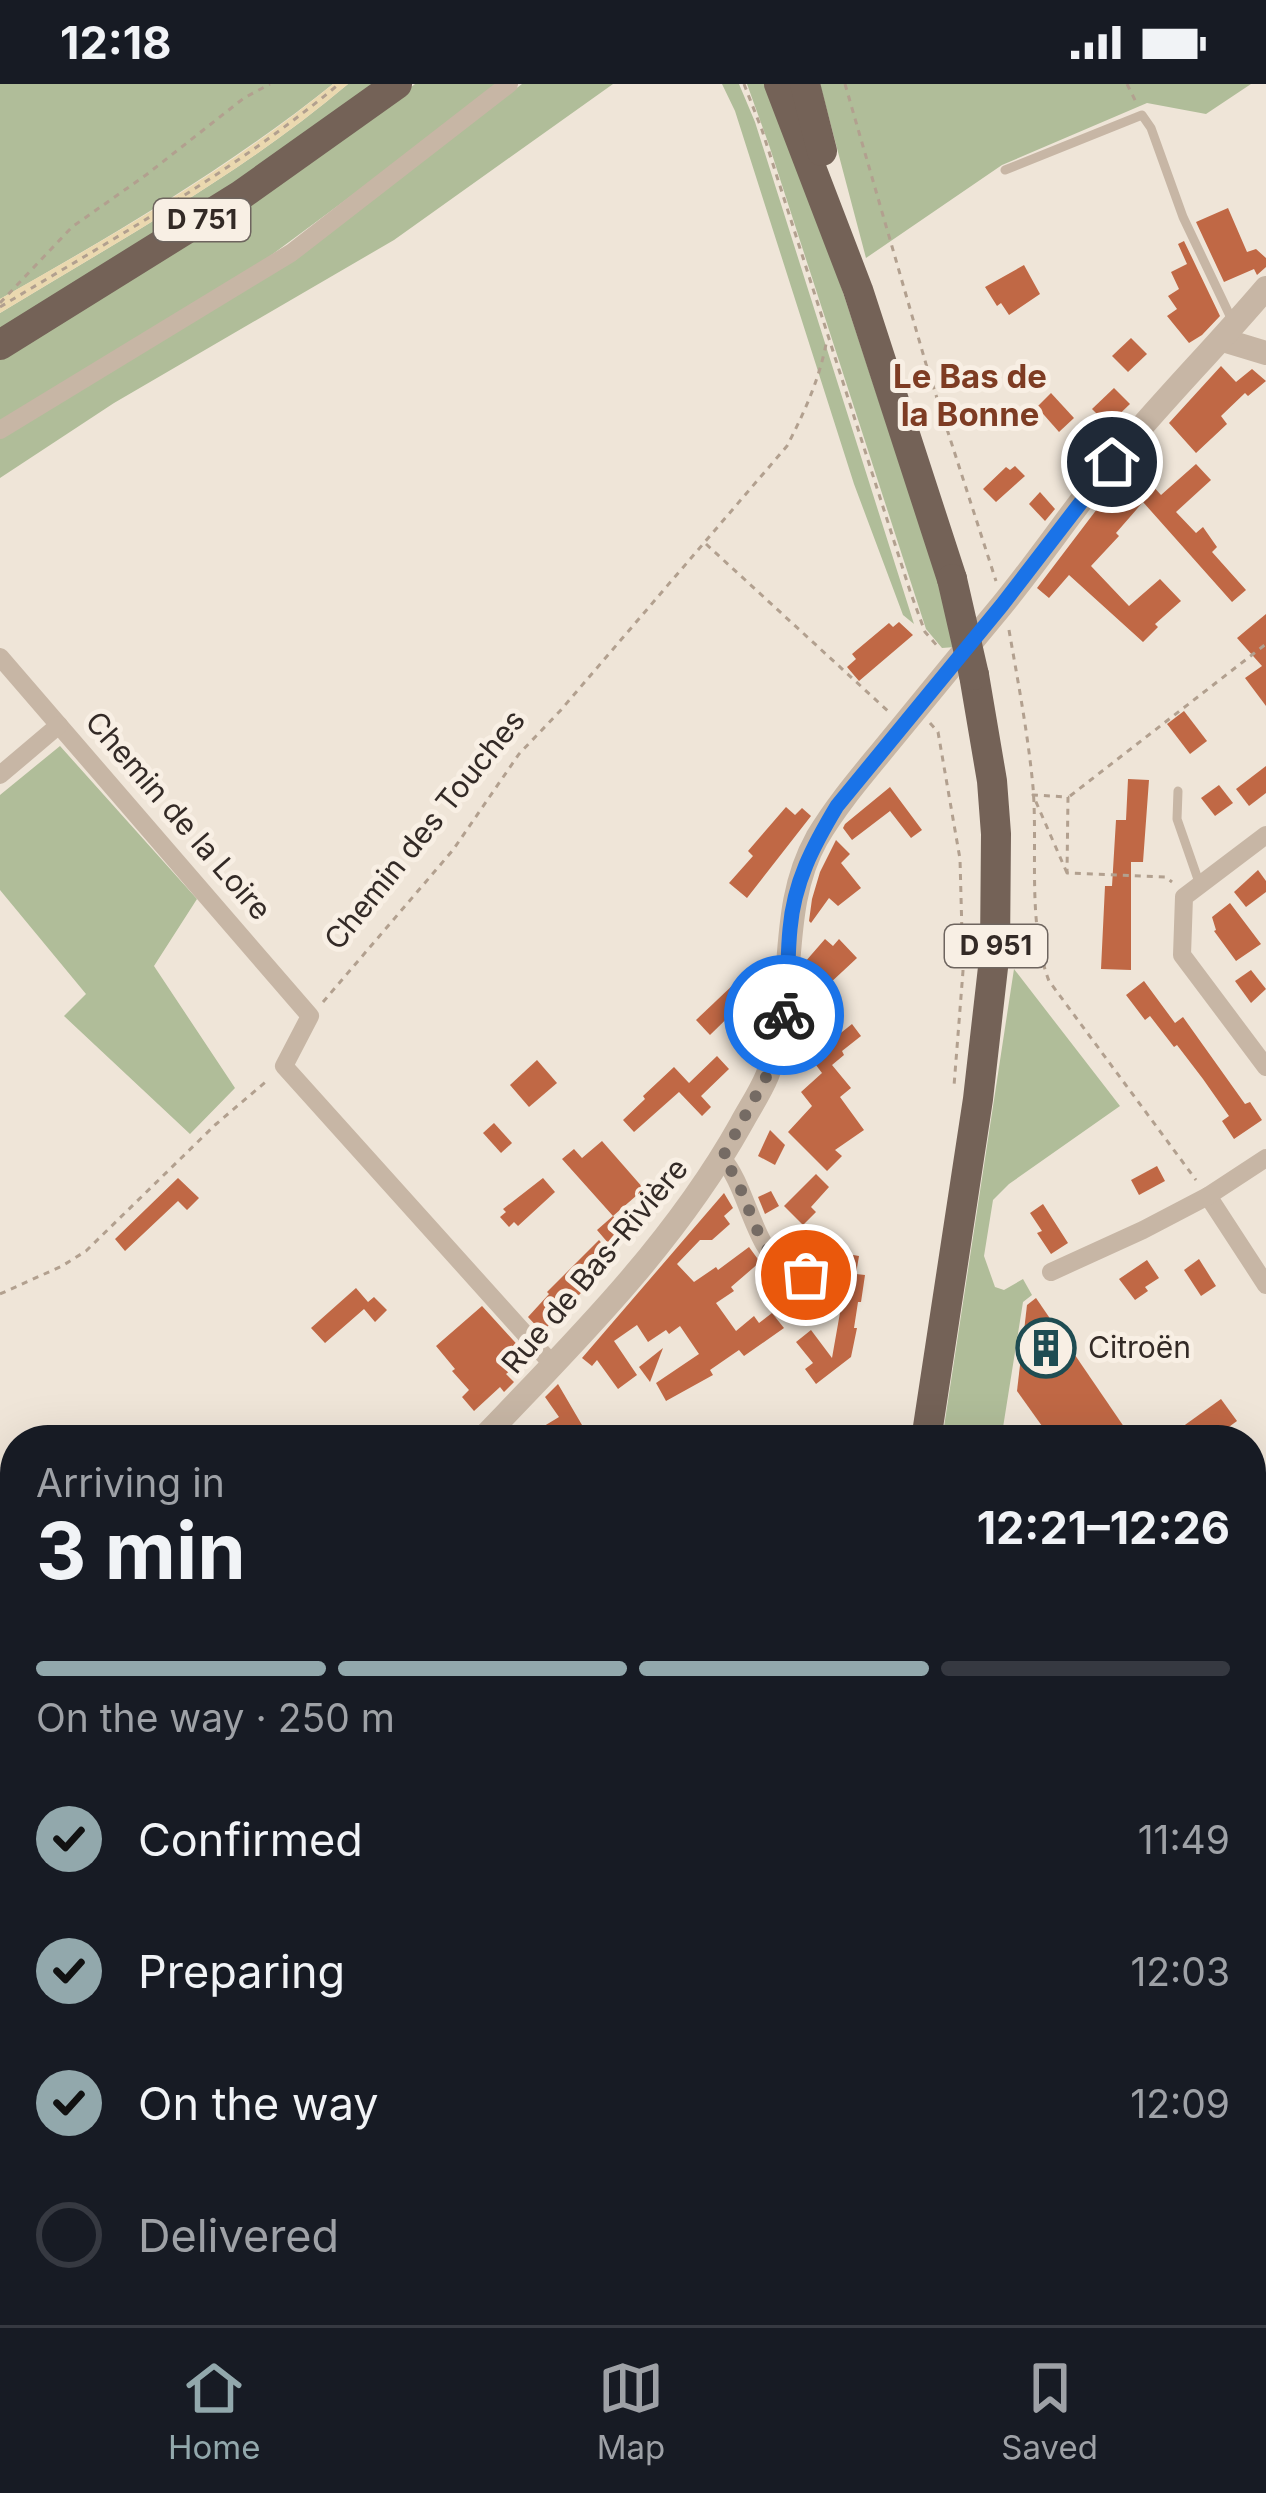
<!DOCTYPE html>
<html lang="en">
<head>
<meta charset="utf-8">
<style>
	:root { --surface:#171b24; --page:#242831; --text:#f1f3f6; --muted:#9ea1a6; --line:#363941; --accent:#92a8ac }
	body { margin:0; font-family:Inter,sans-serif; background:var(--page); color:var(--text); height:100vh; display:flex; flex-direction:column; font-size:45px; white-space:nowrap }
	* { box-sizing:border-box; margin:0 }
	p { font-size:39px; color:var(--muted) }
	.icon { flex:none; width:66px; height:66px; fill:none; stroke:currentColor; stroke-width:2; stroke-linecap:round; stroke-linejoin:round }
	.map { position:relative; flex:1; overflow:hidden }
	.drawer { position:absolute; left:0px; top:1341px; width:1266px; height:900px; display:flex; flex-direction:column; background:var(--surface); border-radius:48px 48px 0 0; box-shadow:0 12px 48px #0002 }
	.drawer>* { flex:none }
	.pin { position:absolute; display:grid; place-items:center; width:102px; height:102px; color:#fff; margin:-51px; border:6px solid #fff; border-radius:50%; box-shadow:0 3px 12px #0007 }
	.courier { position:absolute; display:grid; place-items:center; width:120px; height:120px; margin:-60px; border:9px solid #1a73e8; border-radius:50%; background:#fff; color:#222; box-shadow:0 3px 15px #0007 }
	.headline em { font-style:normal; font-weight:700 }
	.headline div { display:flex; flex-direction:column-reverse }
	.headline { display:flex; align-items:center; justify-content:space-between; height:204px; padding:0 36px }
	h1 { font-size:78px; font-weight:700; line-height:90px }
	.bar { display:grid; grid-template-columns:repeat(4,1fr); gap:18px 12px; align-content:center; height:144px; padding:0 36px }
	.bar i { height:15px; border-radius:9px; background:var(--line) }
	.bar .current { background:var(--accent) }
	.bar p { grid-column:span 4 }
	ol { padding:0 36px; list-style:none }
	li { display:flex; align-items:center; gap:36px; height:132px }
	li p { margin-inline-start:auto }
	li .icon { padding:12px; border-radius:50%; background:var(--accent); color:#111; stroke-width:4 }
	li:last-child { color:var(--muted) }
	li i { width:66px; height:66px; border:6px solid var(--line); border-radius:50% }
	.status { display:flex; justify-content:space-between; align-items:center; height:84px; padding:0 60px; background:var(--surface); direction:ltr }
	.status svg { height:33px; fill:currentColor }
	.menu { display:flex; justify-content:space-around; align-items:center; height:168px; border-top:3px solid var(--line); background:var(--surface); font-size:33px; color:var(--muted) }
	.menu a { display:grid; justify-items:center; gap:6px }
	.menu .current { color:var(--accent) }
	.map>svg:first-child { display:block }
</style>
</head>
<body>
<div class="status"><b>12:18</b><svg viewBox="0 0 49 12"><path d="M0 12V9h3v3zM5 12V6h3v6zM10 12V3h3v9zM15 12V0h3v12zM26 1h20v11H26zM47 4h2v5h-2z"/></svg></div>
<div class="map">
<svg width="1266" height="2241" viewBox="0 0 1266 2241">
	<rect width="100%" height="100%" fill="#efe5d8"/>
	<g fill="#b0bd99">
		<path d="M0,0H333C229,83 115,150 0,215Z"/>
		<path d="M348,0H384L0,252V229C118,157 242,90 348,0Z"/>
		<polygon points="415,0 502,0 258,181 0,341 0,274 318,73"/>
		<polygon points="522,0 613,0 394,156 114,319 0,394 0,354 293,171"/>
		<polygon points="722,0 739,0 755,38 914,540 903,531 854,400 735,27"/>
		<polygon points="747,0 772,0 786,36 939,499 955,563 942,564 926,545 769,61"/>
		<polygon points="820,0 1251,0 1206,30 1147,19 1002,81 866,174"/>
		<polygon points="60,662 197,815 154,882 235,1004 190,1050 64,932 86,910 0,806 0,711"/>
		<polygon points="1014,885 1120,1022 1009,1100 993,1116 984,1172 995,1203 1004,1206 1023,1195 1032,1211 1023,1218 1001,1356 942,1356"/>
		<polygon points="1266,2127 1266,2196 1251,2215 1251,2144"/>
	</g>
	<path fill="#ead8af" d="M333,0H348C242,90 118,157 0,229V215C115,150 231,84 333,0Z"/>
	<g fill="#c06845">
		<polygon points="1228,124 1247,168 1256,165 1266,174 1266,183 1257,191 1254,185 1224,198 1196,138"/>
		<polygon points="1184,157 1220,232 1202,251 1189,259 1167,232 1177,225 1168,212 1179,205 1171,188 1187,180 1178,160"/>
		<polygon points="1024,181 1040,210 1009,231 1001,219 997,222 985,203"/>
		<polygon points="1131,254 1147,270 1128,288 1112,272"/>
		<polygon points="1221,282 1236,298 1252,285 1266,297 1248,312 1245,309 1221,332 1227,340 1196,369 1169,339"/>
		<polygon points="1114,304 1130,320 1108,341 1092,325"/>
		<polygon points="1051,309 1074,334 1059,348 1037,323"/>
		<polygon points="1132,379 1161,411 1196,380 1211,396 1176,428 1196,449 1203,443 1217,463 1212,468 1246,506 1232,518 1143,418 1116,449 1119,452 1091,482 1129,522 1160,495 1181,517 1155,540 1158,543 1143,558 1069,491 1049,514 1037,504"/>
		<polygon points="1015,382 1025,392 996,418 983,405 1006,383 1010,386"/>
		<polygon points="1040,408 1055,425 1045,437 1029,420"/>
		<polygon points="1266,530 1266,622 1245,594 1262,582 1237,554"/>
		<polygon points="899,538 913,551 859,597 847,583 856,575 852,570 889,539 893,543"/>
		<polygon points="1184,627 1207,657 1190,670 1167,640"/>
		<polygon points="1266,682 1266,709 1249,722 1236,705"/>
		<polygon points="1128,695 1149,696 1143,778 1131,778 1131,886 1101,885 1105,802 1112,802 1116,736 1126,736"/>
		<polygon points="1219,701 1233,719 1215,732 1201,714"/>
		<polygon points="890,703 922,746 911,754 890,727 852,756 843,744 845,740"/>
		<polygon points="786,723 795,731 802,724 811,732 747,814 729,799 753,772 748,767"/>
		<polygon points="836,756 850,770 841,779 861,804 838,822 829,814 811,839 809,837 812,815 820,788"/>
		<polygon points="1258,786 1266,797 1266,808 1246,823 1234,808"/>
		<polygon points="1230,819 1261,860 1236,877 1214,847 1216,846 1212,833"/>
		<polygon points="825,855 833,862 839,855 857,874 828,901 805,878"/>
		<polygon points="1251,886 1266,905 1251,919 1235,897"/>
		<polygon points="1144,897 1175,939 1183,933 1245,1020 1250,1018 1262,1036 1234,1055 1222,1037 1229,1032 1203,995 1177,961 1174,963 1150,932 1145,936 1126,911"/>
		<polygon points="735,899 749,913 710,951 696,936"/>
		<polygon points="852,940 861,952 842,967 844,971 832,981 851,1004 840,1013 864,1046 835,1066 842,1072 827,1087 788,1048 812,1022 801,1008 822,989 803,964 827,949 832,956"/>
		<polygon points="717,972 729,985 701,1012 711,1023 702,1032 679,1008 634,1048 623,1036 645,1015 643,1012 674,983 689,999"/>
		<polygon points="537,976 557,999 529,1023 510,1001"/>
		<polygon points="494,1039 512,1059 501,1069 483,1049"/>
		<polygon points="770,1046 785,1061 775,1081 758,1072"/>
		<polygon points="602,1057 644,1105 613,1132 626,1146 609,1160 597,1146 613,1132 562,1075 574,1065 582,1074"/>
		<polygon points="1157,1082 1165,1097 1139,1111 1131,1096"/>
		<polygon points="816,1090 829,1103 811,1123 816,1128 803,1141 784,1122"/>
		<polygon points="178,1094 199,1114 187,1126 178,1117 125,1167 115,1155"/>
		<polygon points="543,1094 555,1108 518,1142 514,1138 509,1143 500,1133 506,1128 503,1125"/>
		<polygon points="771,1107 779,1122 765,1130 758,1113"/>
		<polygon points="724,1109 733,1124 724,1132 730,1140 712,1156 700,1156 677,1180 694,1198 716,1183 718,1186 749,1163 760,1178 731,1203 734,1207 716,1219 736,1247 754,1232 759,1239 772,1229 784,1244 744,1272 739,1266 710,1286 713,1291 666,1317 656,1299 699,1270 680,1242 669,1250 666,1246 648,1258 637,1241 614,1257 637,1291 618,1305 597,1276 592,1282 582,1274"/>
		<polygon points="1043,1120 1068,1159 1051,1170 1037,1149 1042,1147 1030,1129"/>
		<polygon points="823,1150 842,1169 859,1172 856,1190 865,1191 861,1218 858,1218 854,1244 857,1244 851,1273 816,1300 805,1285 813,1279 796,1258 811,1246 832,1274 847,1189 856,1190 829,1186 829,1181 811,1163"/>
		<polygon points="599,1156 612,1171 583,1199 586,1204 542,1248 528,1233 549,1210 547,1208"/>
		<polygon points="1199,1175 1216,1202 1201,1212 1184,1186"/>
		<polygon points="1147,1176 1159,1194 1145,1203 1148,1207 1135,1216 1119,1195"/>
		<polygon points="356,1204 368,1218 374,1213 387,1226 375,1238 364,1225 325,1259 311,1244"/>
		<polygon points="1036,1214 1133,1356 1052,1356 1017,1307 1027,1221"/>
		<polygon points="482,1222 523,1267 519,1270 524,1275 506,1290 514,1298 504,1308 500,1303 474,1327 462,1313 469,1306 452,1287 455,1285 436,1262"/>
		<polygon points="663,1264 650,1298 639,1283"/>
		<polygon points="558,1300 582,1341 571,1348 576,1356 521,1356 559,1333 545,1313"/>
		<polygon points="1221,1315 1237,1337 1211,1356 1164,1356"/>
		<polygon points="1266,1658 1266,1819 1251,1830 1251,1668"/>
		<polygon points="1251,1847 1266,1869 1266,1873 1251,1883"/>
		<polygon points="15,2049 15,2092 0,2080 0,2068"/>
		<polygon points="982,2226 1059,2226 1073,2241 996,2241"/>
	</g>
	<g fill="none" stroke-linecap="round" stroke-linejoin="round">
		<g stroke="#b2a08f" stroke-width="3" stroke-dasharray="6 6" stroke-linecap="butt">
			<polyline points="744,0 762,46 910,507 925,548 939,564"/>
			<polyline points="845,0 926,280 996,497"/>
			<polyline points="1127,0 1137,20"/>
			<polyline points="0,219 72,143 146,91 244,14 270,0"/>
			<path d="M0,223C116,153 235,87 339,0"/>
			<polyline points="706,460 889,628"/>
			<path d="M1009,546C1018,598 1028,650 1033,703C1038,765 1027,840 1049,897L1196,1096"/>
			<polyline points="930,639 938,648 960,775 963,887 954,1002"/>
			<polyline points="1070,712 1266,560"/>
			<polyline points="1067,789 1033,711 1068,713 1067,789 1166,793 1172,798"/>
			<path d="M323,918L453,766L519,670L560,627L787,362C805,327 820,294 827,255"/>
			<polyline points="0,1210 62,1182 86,1167 215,1041 269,995"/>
			<polyline points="1251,2225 1266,2205"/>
			<polyline points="1239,2240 1250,2226"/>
		</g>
		<g stroke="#c7b6a5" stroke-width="9">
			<polyline points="1005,86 1142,31 1151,44 1183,133 1232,236"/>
			<polyline points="1178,707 1177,735 1200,801"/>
			<polyline points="1118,2226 1166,2238 1193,2226"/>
		</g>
		<g stroke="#c7b6a5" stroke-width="18">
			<polyline points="0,346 291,169 509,0"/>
			<polyline points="0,573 310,932 284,982 553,1281"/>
			<polyline points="0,691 59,641"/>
			<polyline points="1266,751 1184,813 1182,871 1266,983"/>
			<path d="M722,1074C748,1103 753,1166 787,1185C792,1188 799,1189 806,1191"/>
			<polyline points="1208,1112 1266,1201"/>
			<polyline points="1051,1188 1143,1146 1208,1112 1266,1074"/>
			<polyline points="1206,2226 1219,2241"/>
			<polyline points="872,2241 885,2226"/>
		</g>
		<g stroke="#c7b6a5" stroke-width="24">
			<polyline points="1223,256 1266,269"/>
			<path d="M481,1356C575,1258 674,1160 741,1040C749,1025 760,1009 767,992C800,915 775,829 817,754C836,722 859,695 882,667C921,619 959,573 998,526C1037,479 1071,428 1109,381C1159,320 1215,264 1266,204"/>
			<polyline points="0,1891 15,1873"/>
		</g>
		<g stroke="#746257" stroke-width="30">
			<polyline points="779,0 858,206 952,495"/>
			<polyline points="805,0 822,67"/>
			<polyline points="0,261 241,111 397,0"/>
			<polyline points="926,1356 978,1015 995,866 996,750 992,697 974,591"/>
			<polyline points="1251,1980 1266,1974"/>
			<polyline points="1251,2012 1266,2035"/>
			<polyline points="1251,2132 1266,2110"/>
		</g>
		<polyline stroke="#746257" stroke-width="30" points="952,495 974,591"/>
	</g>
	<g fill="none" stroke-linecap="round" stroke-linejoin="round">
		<path stroke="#756b64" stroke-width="12" stroke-dasharray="0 21.6" d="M784,931L766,993L722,1074C749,1103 753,1166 787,1185C792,1188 799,1189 806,1191"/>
		<path stroke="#1a73e8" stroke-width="15" d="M784,931C789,903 787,874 790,845C794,798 813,762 837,722L1002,521L1112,378"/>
	</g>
	<defs>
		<g id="building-ring" transform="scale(3)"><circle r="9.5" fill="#f8efe4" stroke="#1e4c52" stroke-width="1.5"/><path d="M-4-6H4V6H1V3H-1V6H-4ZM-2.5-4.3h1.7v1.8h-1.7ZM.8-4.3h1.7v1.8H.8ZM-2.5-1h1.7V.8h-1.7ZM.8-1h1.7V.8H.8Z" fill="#1e4c52"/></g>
	</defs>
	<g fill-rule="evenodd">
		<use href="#building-ring" x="1046" y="1264"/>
	</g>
	<g text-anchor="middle" stroke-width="10" stroke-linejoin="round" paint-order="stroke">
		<g fill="#f8efe4" stroke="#6e655f" stroke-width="3">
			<rect x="154" y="115" width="96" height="42" rx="9"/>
			<rect x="945" y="841" width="102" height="42" rx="9"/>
		</g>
		<g font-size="27" font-weight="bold" fill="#332a26">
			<text x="202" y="145">D 751</text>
			<text x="996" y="871">D 951</text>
		</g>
		<g font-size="30" fill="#332a26" stroke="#f8efe4">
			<text transform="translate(178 732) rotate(49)" y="10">Chemin de la Loire</text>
			<text transform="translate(425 746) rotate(-51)" y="10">Chemin des Touches</text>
			<text transform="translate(595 1182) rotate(-50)" y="10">Rue de Bas-Rivière</text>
		</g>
		<g font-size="30" fill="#332a26" stroke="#f8efe4" text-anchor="start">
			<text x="1088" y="1274">Citroën</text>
		</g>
		<g font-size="33" font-weight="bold" fill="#7e3c23" stroke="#f8efe4">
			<text x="970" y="304">Le Bas de<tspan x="970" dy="38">la Bonne</tspan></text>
		</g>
	</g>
</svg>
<div class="pin" style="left:806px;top:1191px;background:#ea580c"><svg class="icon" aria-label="bag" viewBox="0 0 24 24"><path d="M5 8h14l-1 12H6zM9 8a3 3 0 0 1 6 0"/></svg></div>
<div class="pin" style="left:1112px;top:378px;background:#1f2937"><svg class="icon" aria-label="home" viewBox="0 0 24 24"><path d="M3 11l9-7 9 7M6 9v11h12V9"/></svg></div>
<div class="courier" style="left:784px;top:931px"><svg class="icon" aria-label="bike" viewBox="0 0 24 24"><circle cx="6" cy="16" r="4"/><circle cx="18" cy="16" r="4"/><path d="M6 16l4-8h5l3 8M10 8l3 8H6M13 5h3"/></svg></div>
<section class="drawer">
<div class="headline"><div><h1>3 min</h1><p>Arriving in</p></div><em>12:21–12:26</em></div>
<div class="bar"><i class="current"></i><i class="current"></i><i class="current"></i><i></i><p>On the way · 250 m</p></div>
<ol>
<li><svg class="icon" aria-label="check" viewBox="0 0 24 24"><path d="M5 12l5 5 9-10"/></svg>Confirmed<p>11:49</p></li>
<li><svg class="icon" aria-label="check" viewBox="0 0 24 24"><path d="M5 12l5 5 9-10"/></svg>Preparing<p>12:03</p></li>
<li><svg class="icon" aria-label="check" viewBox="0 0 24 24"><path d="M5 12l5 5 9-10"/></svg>On the way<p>12:09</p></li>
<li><i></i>Delivered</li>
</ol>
</section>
</div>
<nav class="menu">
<a class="current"><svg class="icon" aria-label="home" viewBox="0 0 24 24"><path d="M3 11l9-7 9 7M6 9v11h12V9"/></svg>Home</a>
<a><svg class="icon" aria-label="map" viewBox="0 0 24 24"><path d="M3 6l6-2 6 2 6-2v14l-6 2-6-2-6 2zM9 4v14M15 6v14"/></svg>Map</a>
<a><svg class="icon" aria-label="saved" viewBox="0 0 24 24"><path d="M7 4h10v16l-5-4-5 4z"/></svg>Saved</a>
</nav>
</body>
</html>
